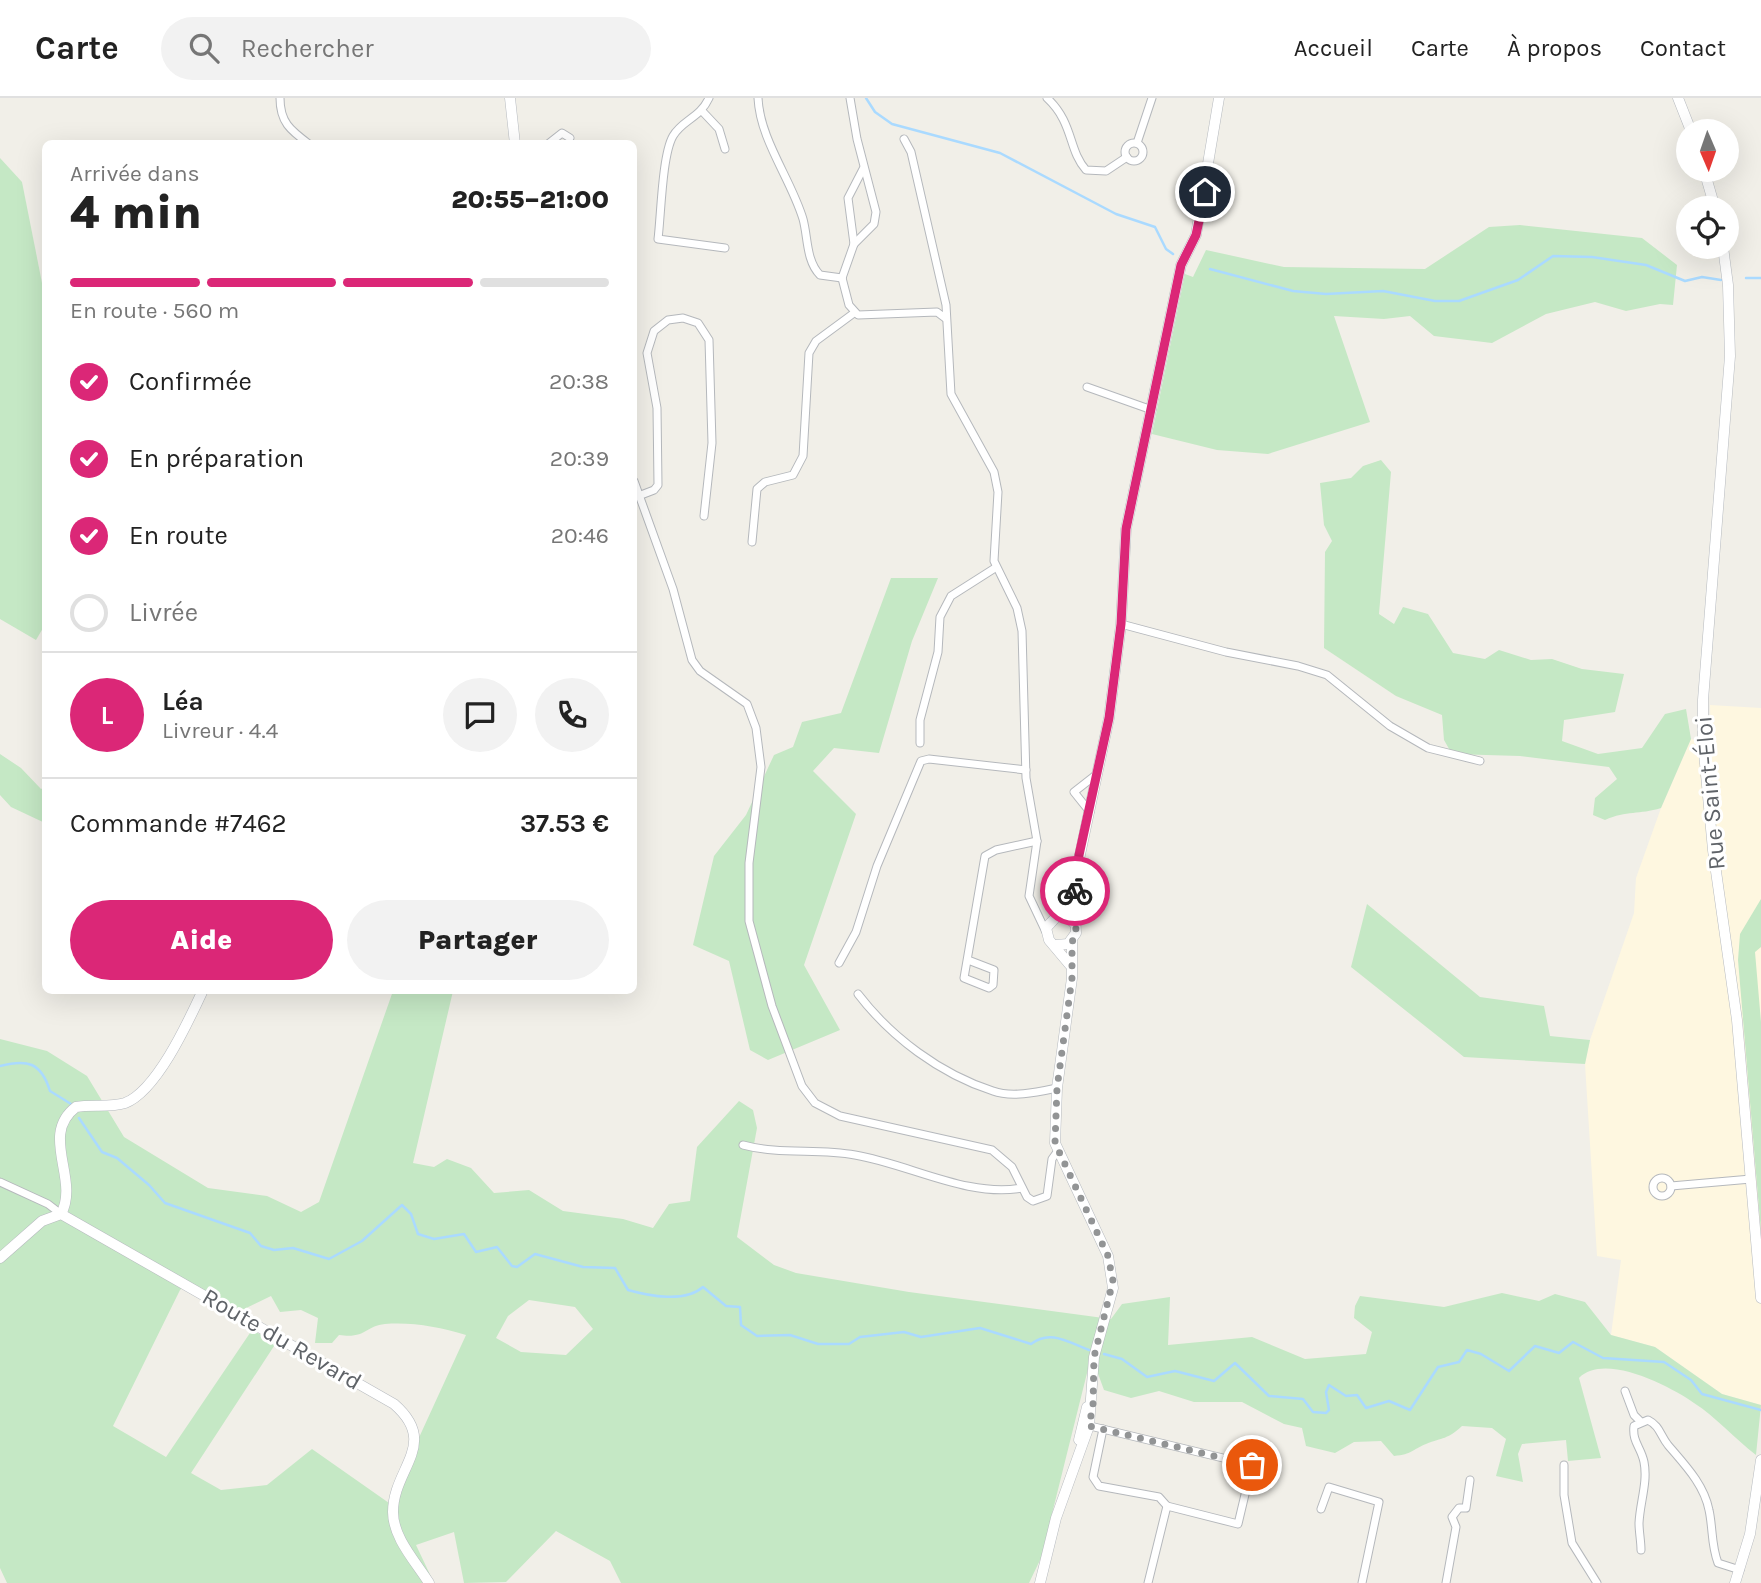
<!DOCTYPE html>
<html lang="fr">
<head>
<meta charset="utf-8">
<style>
	:root { --surface:#fff; --page:#f2f2f2; --text:#222; --muted:#767676; --line:#e0e0e0; --accent:#db2777 }
	body { margin:0; font-family:Karla,sans-serif; background:var(--page); color:var(--text); height:100vh; display:flex; flex-direction:column; font-size:26px; white-space:nowrap }
	* { box-sizing:border-box; margin:0 }
	p { font-size:23px; color:var(--muted) }
	.icon { flex:none; width:38px; height:38px; fill:none; stroke:currentColor; stroke-width:2; stroke-linecap:round; stroke-linejoin:round }
	.map { position:relative; flex:1; overflow:hidden }
	.sheet { position:absolute; left:42px; top:42px; width:595px; height:854px; display:flex; flex-direction:column; background:var(--surface); border-radius:10px; box-shadow:0 7px 28px #0002 }
	.sheet>* { flex:none }
	.needle { width:46px; rotate:178deg }
	.fabs { position:absolute; left:1676px; top:21px; display:grid; gap:14px }
	.fabs a { display:grid; place-items:center; width:63px; height:63px; border-radius:50%; background:var(--surface); box-shadow:0 7px 28px #0002; font-size:35px }
	.pin { position:absolute; display:grid; place-items:center; width:60px; height:60px; color:#fff; margin:-30px; border:4px solid #fff; border-radius:50%; box-shadow:0 2px 7px #0007 }
	.courier { position:absolute; display:grid; place-items:center; width:70px; height:70px; margin:-35px; border:5px solid #db2777; border-radius:50%; background:#fff; color:#222; box-shadow:0 2px 9px #0007 }
	.overview em { font-style:normal; font-weight:800 }
	.overview div { display:flex; flex-direction:column-reverse }
	.overview { display:flex; align-items:center; justify-content:space-between; height:119px; padding:0 28px }
	h1 { font-size:46px; font-weight:800; line-height:52px }
	.bar { display:grid; grid-template-columns:repeat(4,1fr); gap:10px 7px; align-content:center; height:84px; padding:0 28px }
	.bar i { height:9px; border-radius:5px; background:var(--line) }
	.bar .on { background:var(--accent) }
	.bar p { grid-column:span 4 }
	.line { display:flex; align-items:center; gap:18px; padding:0 28px; border-top:2px solid var(--line) }
	.line div { flex:1 }
	.round { display:grid; place-items:center; flex:none; width:74px; height:74px; border-radius:37px; background:var(--page) }
	ol { padding:0 28px; list-style:none }
	li { display:flex; align-items:center; gap:21px; height:77px }
	li p { margin-inline-start:auto }
	li .icon { padding:7px; border-radius:50%; background:var(--accent); color:#fff; stroke-width:4 }
	li:last-child { color:var(--muted) }
	li i { width:38px; height:38px; border:4px solid var(--line); border-radius:50% }
	.action { display:flex; gap:14px; margin-top:auto; padding:14px 28px }
	.action a { flex:1; height:80px; border-radius:42px; background:var(--accent); color:#fff; font-size:28px; font-weight:800; line-height:80px; text-align:center }
	.action a+a { background:var(--page); color:var(--text) }
	header { display:flex; align-items:center; gap:42px; box-sizing:border-box; height:98px; padding:0 35px; background:var(--surface); border-bottom:2px solid var(--line) }
	header strong { font-size:33px }
	nav { display:flex; gap:38px; margin-inline-start:auto; font-size:24px }
	.search { width:490px; height:63px; background:var(--page); display:flex; align-items:center; gap:18px; box-sizing:border-box; padding:0 24px; border-radius:38px; color:var(--muted); font-size:26px }
	.map>svg:first-child { display:block }
</style>
</head>
<body>
<header>
<strong>Carte</strong>
<div class="search"><svg class="icon" aria-label="search" viewBox="0 0 24 24"><circle cx="10" cy="10" r="6"/><path d="M15 15l6 6"/></svg>Rechercher</div>
<nav><a>Accueil</a><a>Carte</a><a>À propos</a><a>Contact</a></nav>
</header>
<div class="map">
<svg width="1761" height="1485" viewBox="0 0 1761 1485">
	<rect width="100%" height="100%" fill="#f1efe8"/>
	<polygon fill="#fef7e0" points="1710,607 1761,610 1761,1307 1722,1296 1655,1249 1611,1237 1621,1162 1597,1158 1585,966 1590,942 1634,815 1636,780 1661,710 1691,641 1711,645"/>
	<g fill="#c5e8c5" fill-rule="evenodd">
		<polygon points="0,60 22,84 45,200 46,525 36,542 0,521"/>
		<polygon points="1520,127 1642,140 1677,167 1673,207 1660,206 1626,213 1595,204 1546,216 1492,245 1434,238 1410,218 1384,221 1334,218 1370,324 1268,356 1217,352 1152,336 1185,176 1193,179 1206,152 1284,169 1425,171 1489,129"/>
		<path d="M1381,362L1391,374L1379,516L1394,526L1403,509L1428,516L1453,555L1485,561L1499,552L1531,562L1552,561L1582,571L1624,576L1615,614L1564,622L1562,643L1598,656L1642,650L1665,616L1686,611L1691,641L1661,710C1639,717 1627,712 1605,722L1593,717L1595,700L1617,681L1609,669L1520,658L1452,656L1444,642L1442,617L1396,598L1324,550L1325,454L1332,443L1324,427L1320,385L1351,380L1363,368Z"/>
		<polygon points="891,480 938,480 912,543 879,655 834,650 813,673 856,716 804,867 840,932 768,962 750,952 729,863 693,847 714,758 746,717 774,657 793,649 802,624 841,615"/>
		<polygon points="0,656 21,670 41,691 45,689 45,725 11,709 0,697"/>
		<polygon points="1761,801 1761,849 1755,854 1761,924 1761,1134 1738,862 1740,836"/>
		<polygon points="1367,806 1480,899 1544,908 1550,938 1590,942 1585,966 1464,959 1351,869"/>
		<path d="M393,893H453L413,1065L434,1069L447,1061L471,1070L494,1095L529,1092L563,1113L623,1121L653,1130L669,1106L690,1103L697,1049L739,1003L753,1012L757,1030L737,1139L774,1167L796,1175L909,1194L1111,1221L1122,1206L1170,1199L1168,1247L1252,1239L1305,1261L1366,1256L1372,1234L1354,1220L1355,1208L1360,1198L1444,1209L1502,1195L1539,1203L1555,1196L1585,1204L1611,1237L1655,1249L1722,1296L1761,1307L1756,1357C1735,1341 1716,1319 1694,1305C1670,1288 1604,1254 1579,1280L1601,1360L1568,1363L1566,1342L1522,1346L1518,1356L1523,1384L1496,1378L1506,1341L1492,1330L1462,1328C1447,1342 1443,1339 1426,1346C1411,1352 1413,1356 1394,1358L1381,1343L1354,1344L1335,1355L1306,1348L1302,1330L1284,1326L1242,1304H1194L1159,1293L1131,1300L1104,1292L1097,1273L1088,1271L1041,1460L1029,1485H621L610,1463L556,1433L506,1484L464,1485L454,1434L416,1447L434,1485H7L0,1470V941L47,953L87,978L124,1039L208,1090L267,1098L301,1114L319,1104ZM187,1185L238,1214L271,1198L280,1214L301,1212L318,1220L315,1245H332L339,1237C366,1241 365,1228 385,1226C413,1224 439,1229 466,1237L389,1405L312,1351L267,1387L221,1392L191,1375L276,1245L252,1232L166,1359L113,1328L180,1192ZM529,1202L575,1209L593,1231L566,1257L521,1254L496,1240L508,1218Z"/>
	</g>
	<g fill="none" stroke-linecap="round" stroke-linejoin="round">
		<g stroke="#aadaff" stroke-width="2.5">
			<polyline points="866,0 875,14 892,26 1000,55 1116,116 1155,129 1166,151 1173,156"/>
			<polyline points="1210,171 1293,193 1326,196 1383,193 1435,203 1459,203 1518,182 1553,158 1592,159 1646,167 1685,183 1702,179 1721,182"/>
			<polyline points="1746,180 1761,180"/>
			<path d="M0,968C27,961 41,964 50,993L71,1006"/>
			<path d="M79,1020L102,1054L117,1060L149,1087L165,1105L250,1135L261,1148L274,1152L293,1150L329,1161L362,1143L402,1107L411,1116L418,1136L434,1141L464,1136L476,1154L497,1149L512,1168L517,1169L535,1156L583,1169L615,1170L628,1192C649,1198 685,1205 703,1189L726,1208L740,1209L741,1227L757,1238L790,1237L818,1246H849L860,1239L904,1234L921,1239L980,1230L1031,1246C1050,1231 1068,1244 1089,1252"/>
			<polyline points="1104,1256 1122,1261 1147,1279 1175,1273 1214,1283 1235,1265 1269,1298 1303,1301 1313,1314 1326,1315 1329,1312 1326,1294 1329,1287 1346,1298 1357,1297 1366,1310 1389,1303 1410,1312 1438,1269 1459,1264 1467,1252 1481,1256 1509,1273 1535,1248 1559,1255 1573,1244 1603,1260 1664,1264 1691,1282 1702,1296 1761,1312"/>
		</g>
		<g stroke="#b5b8bc" stroke-width="9">
			<g id="street">
				<path d="M280,0C280,24 290,32 309,46"/>
				<path d="M709,0C700,20 682,22 673,38C662,57 661,118 658,141L725,150"/>
				<path d="M758,0C760,42 791,81 803,121C808,139 806,163 820,177L842,180"/>
				<polyline points="850,0 857,41 876,114 874,126 854,146"/>
				<path d="M1047,0C1074,25 1068,52 1086,72L1106,73L1127,59"/>
				<polyline points="703,14 719,31 725,51"/>
				<polyline points="904,41 911,54 946,207 951,296 994,374 998,394 994,463 1017,510 1022,533 1026,680 1037,743 1029,798 1046,834"/>
				<circle cx="1134" cy="54" r="9"/>
				<polyline points="1137,45 1152,0"/>
				<polyline points="548,46 562,35 570,40"/>
				<polyline points="842,180 849,207 858,217 937,214 945,220"/>
				<polyline points="842,180 854,146 848,100 863,71"/>
				<polyline points="1087,289 1152,312"/>
				<polyline points="634,383 673,491 692,562 700,573 747,606 756,630 761,669 749,765 749,823 772,908 802,988 815,1005 840,1018 992,1052 1012,1069 1027,1099 1033,1103 1047,1098 1052,1061 1057,1054"/>
				<polyline points="641,397 654,392 658,387 657,310 647,255 654,233 668,222 683,220 698,225 709,242 712,345 704,418"/>
				<polyline points="752,444 757,391 765,384 793,377 803,358 809,255 816,243 854,215"/>
				<polyline points="1121,526 1226,554 1298,568 1327,577 1390,628 1428,650 1480,663"/>
				<polyline points="920,645 920,622 938,554 940,519 951,498 995,470"/>
				<polyline points="1090,714 1074,694 1097,676"/>
				<polyline points="968,862 994,872 993,887 989,890 964,880 985,758 996,752 1037,743"/>
				<polyline points="839,865 856,834 877,768 921,663 929,661 1026,672"/>
				<path d="M858,896C891,939 940,976 993,993C1012,1000 1038,994 1057,990"/>
				<path d="M743,1047C780,1057 818,1050 855,1057C909,1066 968,1100 1022,1090"/>
				<circle cx="1662" cy="1089" r="9"/>
				<polyline points="0,1084 48,1106 61,1116"/>
				<polyline points="1671,1088 1751,1081"/>
				<polyline points="1625,1293 1634,1317 1640,1323"/>
				<polyline points="1086,1327 1252,1367 1238,1426 1167,1408 1148,1485"/>
				<polyline points="1103,1331 1093,1379 1099,1388 1159,1399 1167,1408"/>
				<polyline points="1564,1367 1564,1397 1572,1445 1597,1485"/>
				<polyline points="1321,1411 1329,1389 1379,1404 1362,1485"/>
				<path d="M1641,1452C1641,1443 1639,1434 1639,1425C1640,1404 1648,1384 1644,1364C1641,1349 1632,1344 1634,1328L1648,1322C1660,1328 1660,1337 1668,1347C1684,1366 1704,1386 1709,1412C1713,1430 1711,1447 1718,1465L1740,1472"/>
				<polyline points="1446,1485 1456,1429 1452,1419 1459,1410 1466,1410 1470,1382"/>
			</g>
		</g>
		<g stroke="#b6babf" stroke-width="11">
			<g id="secondary">
				<polyline points="510,0 515,46"/>
				<polyline points="1678,0 1691,33"/>
				<polyline points="1704,72 1715,110"/>
				<polyline points="1723,149 1728,187 1730,258 1703,602 1703,644 1713,752 1737,922 1761,1200"/>
				<polyline points="1056,847 1068,846 1076,835 1074,797 1078,766 1109,620 1121,526 1126,431 1181,167 1196,137 1219,0"/>
				<polyline points="1070,867 1049,842 1046,830 1057,818 1068,819 1074,825"/>
				<path d="M61,1116C80,1081 39,1037 76,1009C92,1006 110,1010 125,1005C157,993 189,922 203,892"/>
				<path d="M0,1160L42,1123L61,1116L394,1306C440,1346 393,1370 393,1414C393,1440 416,1464 429,1485"/>
				<polyline points="1079,1342 1087,1309"/>
				<polyline points="1040,1485 1056,1420 1089,1328 1094,1259 1113,1190 1108,1158 1055,1045 1057,990 1072,880 1072,844"/>
				<polyline points="1735,1485 1750,1436 1761,1362"/>
			</g>
		</g>
		<use href="#street" stroke="#fff" stroke-width="7"/>
		<use href="#secondary" stroke="#fff" stroke-width="10"/>
	</g>
	<g fill="none" stroke-linecap="round" stroke-linejoin="round">
		<polyline stroke="#929495" stroke-width="7" stroke-dasharray="0 12.6" points="1075,793 1076,835 1072,844 1072,880 1057,990 1055,1045 1108,1158 1113,1183 1094,1259 1093,1307 1089,1328 1252,1367"/>
		<polyline stroke="#db2777" stroke-width="9" points="1075,793 1079,757 1109,620 1121,526 1126,431 1181,167 1196,137 1205,94"/>
	</g>
	<g text-anchor="middle" stroke-width="6" stroke-linejoin="round" paint-order="stroke">
		<g font-size="24" fill="#5f6368" stroke="#fff">
			<text transform="translate(1710 695) rotate(-95)" y="8">Rue Saint-Éloi</text>
			<text transform="translate(282 1241) rotate(30)" y="8">Route du Revard</text>
		</g>
	</g>
</svg>
<div class="fabs">
<a><svg class="needle" viewBox="-14 -14 28 28"><path d="M0-13l5 13h-10z" fill="#e53935"/><path d="M0 13l5-13h-10z" fill="#767676"/></svg></a>
<a><svg class="icon" aria-label="locate" viewBox="0 0 24 24"><circle cx="12" cy="12" r="6"/><path d="M12 2v4M12 18v4M2 12h4M18 12h4"/></svg></a>
</div>
<div class="pin" style="left:1252px;top:1367px;background:#ea580c"><svg class="icon" aria-label="bag" viewBox="0 0 24 24"><path d="M5 8h14l-1 12H6zM9 8a3 3 0 0 1 6 0"/></svg></div>
<div class="pin" style="left:1205px;top:94px;background:#1f2937"><svg class="icon" aria-label="home" viewBox="0 0 24 24"><path d="M3 11l9-7 9 7M6 9v11h12V9"/></svg></div>
<div class="courier" style="left:1075px;top:793px"><svg class="icon" aria-label="bike" viewBox="0 0 24 24"><circle cx="6" cy="16" r="4"/><circle cx="18" cy="16" r="4"/><path d="M6 16l4-8h5l3 8M10 8l3 8H6M13 5h3"/></svg></div>
<section class="sheet">
<div class="overview"><div><h1>4 min</h1><p>Arrivée dans</p></div><em>20:55–21:00</em></div>
<div class="bar"><i class="on"></i><i class="on"></i><i class="on"></i><i></i><p>En route · 560 m</p></div>
<ol>
<li><svg class="icon" aria-label="check" viewBox="0 0 24 24"><path d="M5 12l5 5 9-10"/></svg>Confirmée<p>20:38</p></li>
<li><svg class="icon" aria-label="check" viewBox="0 0 24 24"><path d="M5 12l5 5 9-10"/></svg>En préparation<p>20:39</p></li>
<li><svg class="icon" aria-label="check" viewBox="0 0 24 24"><path d="M5 12l5 5 9-10"/></svg>En route<p>20:46</p></li>
<li><i></i>Livrée</li>
</ol>
<div class="line" style="height:126px"><b class="round" style="background:var(--accent);color:#fff">L</b><div><b>Léa</b><p>Livreur · 4.4</p></div><a class="round"><svg class="icon" aria-label="chat" viewBox="0 0 24 24"><path d="M4 5h16v11H9l-5 4z"/></svg></a><a class="round"><svg class="icon" aria-label="phone" viewBox="0 0 24 24"><path d="M5 4h4l2 5-3 2q2 4 5 5l2-3 5 2v4C11 20 4 13 5 4z"/></svg></a></div>
<div class="line" style="height:91px"><div>Commande #7462</div><b>37.53 €</b></div>
<div class="action"><a>Aide</a><a>Partager</a></div>
</section>
</div>
</body>
</html>
